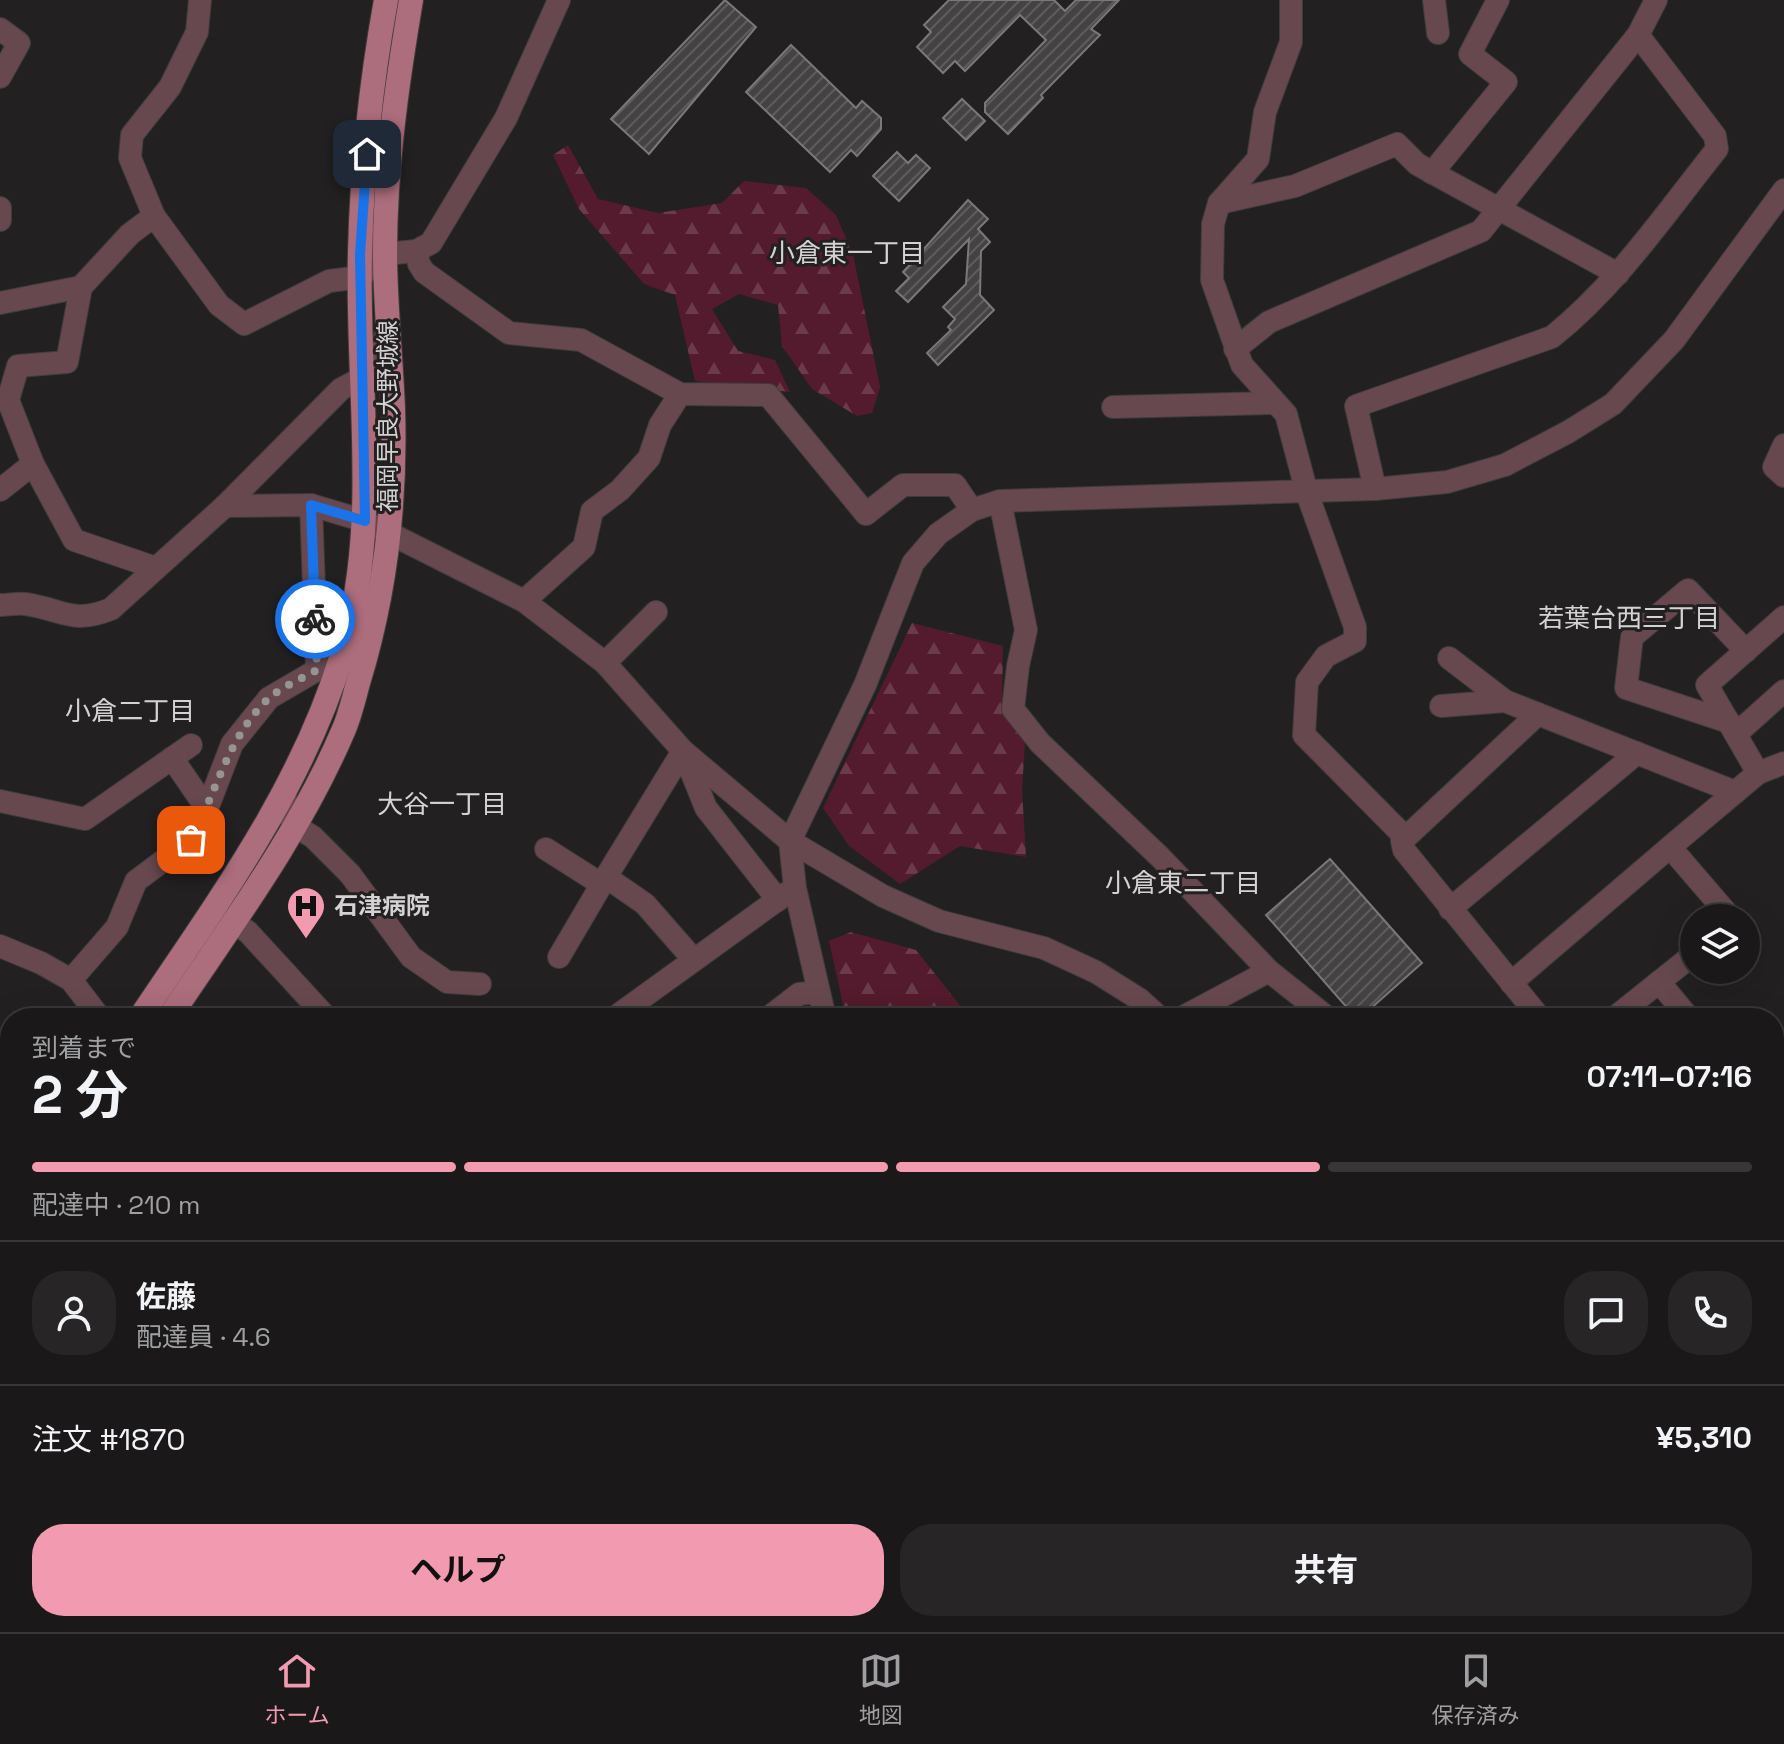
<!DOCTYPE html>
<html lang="ja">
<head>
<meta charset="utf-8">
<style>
	:root { --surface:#1a1819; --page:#272526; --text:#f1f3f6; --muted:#9fa0a2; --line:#383738; --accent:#f29aaf }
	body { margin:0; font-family:"Space Grotesk","Noto Sans JP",sans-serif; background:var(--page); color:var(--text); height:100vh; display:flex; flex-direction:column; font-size:30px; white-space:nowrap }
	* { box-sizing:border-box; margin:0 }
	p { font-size:26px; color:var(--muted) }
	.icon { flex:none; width:44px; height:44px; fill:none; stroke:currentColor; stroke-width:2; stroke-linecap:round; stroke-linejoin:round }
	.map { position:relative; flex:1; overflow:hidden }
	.sheet { position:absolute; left:0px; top:1008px; width:1784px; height:624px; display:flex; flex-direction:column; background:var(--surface); border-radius:32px 32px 0 0; box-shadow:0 8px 32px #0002,0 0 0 2px var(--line) }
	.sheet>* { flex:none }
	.tools { position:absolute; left:1680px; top:904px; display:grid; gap:16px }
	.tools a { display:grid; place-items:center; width:80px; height:80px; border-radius:50%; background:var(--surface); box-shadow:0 8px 32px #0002,0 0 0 2px var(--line); font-size:40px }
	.pin { position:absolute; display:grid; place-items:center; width:68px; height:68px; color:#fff; margin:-34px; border-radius:16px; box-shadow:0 4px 12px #0006 }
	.courier { position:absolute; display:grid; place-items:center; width:80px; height:80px; margin:-40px; border:6px solid #1a73e8; border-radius:50%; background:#fff; color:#222; box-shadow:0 2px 10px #0007 }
	.headline em { font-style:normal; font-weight:700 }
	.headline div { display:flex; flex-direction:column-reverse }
	.headline { display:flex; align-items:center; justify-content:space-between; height:136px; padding:0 32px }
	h1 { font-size:52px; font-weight:700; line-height:60px }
	.bar { display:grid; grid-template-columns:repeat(4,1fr); gap:12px 8px; align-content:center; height:96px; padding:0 32px }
	.bar i { height:10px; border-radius:6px; background:var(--line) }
	.bar .on { background:var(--accent) }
	.bar p { grid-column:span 4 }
	.line { display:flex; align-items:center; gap:20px; padding:0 32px; border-top:2px solid var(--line) }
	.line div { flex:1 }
	.round { display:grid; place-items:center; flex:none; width:84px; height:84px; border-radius:32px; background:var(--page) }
	.cta { display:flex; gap:16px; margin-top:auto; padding:16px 32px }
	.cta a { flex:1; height:92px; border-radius:32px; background:var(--accent); color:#111; font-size:32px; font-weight:700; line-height:92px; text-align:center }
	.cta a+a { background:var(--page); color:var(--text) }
	.dock { display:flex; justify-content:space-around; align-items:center; height:112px; border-top:2px solid var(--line); background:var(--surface); font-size:22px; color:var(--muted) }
	.dock a { display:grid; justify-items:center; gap:4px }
	.dock .on { color:var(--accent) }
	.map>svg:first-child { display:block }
</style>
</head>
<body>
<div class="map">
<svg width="1784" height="1632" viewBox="0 0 1784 1632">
	<defs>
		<pattern id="forest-firs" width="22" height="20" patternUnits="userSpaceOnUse" patternTransform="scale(2)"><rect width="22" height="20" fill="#531b2d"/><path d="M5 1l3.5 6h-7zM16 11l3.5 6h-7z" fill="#6b3b4b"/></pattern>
		<pattern id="building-hatch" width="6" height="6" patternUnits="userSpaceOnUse" patternTransform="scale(2)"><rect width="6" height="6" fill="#454243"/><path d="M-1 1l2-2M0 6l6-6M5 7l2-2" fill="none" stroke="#5f5c5d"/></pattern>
	</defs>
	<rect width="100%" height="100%" fill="#232021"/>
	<polygon fill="#302728" points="487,1622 711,1622 726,1626 728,1632 454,1632"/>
	<polygon fill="#531b2d" points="777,1622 1026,1622 1034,1632 778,1632"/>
	<g fill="url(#forest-firs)">
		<polygon points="568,145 598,199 658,213 722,203 744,181 806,188 836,215 853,254 880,387 872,413 857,416 812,389 782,346 778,305 739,294 712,309 738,351 775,360 790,392 695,381 675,295 644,284 579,209 553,155"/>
		<polygon points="912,623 1003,646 1002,707 1025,744 1022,789 1026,857 960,846 900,884 849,846 823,808"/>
		<polygon points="851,932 916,950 970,1018 846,1018 829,941"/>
	</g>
	<polygon fill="#25000a" points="1384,1622 1426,1622 1436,1632 1356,1632 1379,1626"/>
	<g fill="url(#building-hatch)" stroke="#7b7879" stroke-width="2">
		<polygon points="725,0 756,27 649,154 611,119"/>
		<polygon points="949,0 1054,0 1065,11 1076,0 1119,0 1091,29 1100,35 1041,95 1043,98 1008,134 985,112 985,103 1046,40 1020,15 965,71 955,61 943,73 917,47 931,32 924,25"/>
		<polygon points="791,45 856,108 862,101 881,118 881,129 857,156 851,150 830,172 746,92"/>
		<polygon points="962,99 985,121 966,140 943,118"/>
		<polygon points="897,152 908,163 916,155 930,168 899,201 873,176"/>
		<polygon points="968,200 988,219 978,229 990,242 981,251 980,295 994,310 938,365 927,353 951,330 948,327 955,319 943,307 966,284 969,239 908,302 896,291 909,278 903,272"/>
		<polygon points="1330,859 1422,963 1360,1018 1356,1018 1266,915"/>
	</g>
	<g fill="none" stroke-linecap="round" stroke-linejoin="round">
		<g stroke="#3f3c3d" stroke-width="24">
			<g id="minor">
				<polyline points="200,0 197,32 170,87 132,135 130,158 154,216 219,305 244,324 329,281 361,277 370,267 383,230"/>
				<polyline points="1291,0 1291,42 1265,112 1258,159 1219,203 1213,224 1212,280 1242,365 1286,414 1307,493 1355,627 1355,641 1326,656 1307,682 1304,735 1405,837"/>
				<polyline points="1434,0 1438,33"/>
				<polyline points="0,29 19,43 0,77"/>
				<polyline points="1432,173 1506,82 1470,54 1498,0"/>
				<polyline points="1219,203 1295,186 1397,144 1417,164 1433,173 1618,274"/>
				<polyline points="0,208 0,220"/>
				<polyline points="416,251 419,264 424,272 509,333 581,340 680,394 768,395 866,514 903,485 955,485 972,510"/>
				<polyline points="385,254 416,251 431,243 506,118 559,0"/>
				<polyline points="81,287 67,362 18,366 8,400 33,464 74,540 156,568"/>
				<polyline points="0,303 81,287 130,234 154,216"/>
				<polyline points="1235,349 1269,322 1481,231 1638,35 1656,0"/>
				<polyline points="1113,407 1275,403"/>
				<polyline points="1784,445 1774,467 1784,476"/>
				<path d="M1375,489L1356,406L1552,337C1617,285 1665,214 1717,149L1715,136L1638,35"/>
				<polyline points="0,490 33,464"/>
				<polyline points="1000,501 1026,630 1018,666 1013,709 1040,743 1160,857 1269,971 1328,1018"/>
				<polyline points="225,506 311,505 365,521 524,601 605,663 683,751 790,841 883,896 939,921 1044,948 1096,972 1139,999 1160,1018"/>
				<polyline points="524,601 584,547 592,511 620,490 649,458 660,425 680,394"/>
				<path d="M0,605C8,605 17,603 25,604C62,609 72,625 111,609L225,506L341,389C375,372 375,367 387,332"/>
				<polyline points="1449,658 1505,701"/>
				<polyline points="605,663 656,612"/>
				<polyline points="1441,706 1505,701 1735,792"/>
				<polyline points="1538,714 1402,841 1404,850 1540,1018"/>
				<polyline points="1729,722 1626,688 1632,637 1688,590 1746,651"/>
				<polyline points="1736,734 1784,691"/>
				<polyline points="172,758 207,809"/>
				<polyline points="1758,773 1784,763"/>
				<polyline points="285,791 287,813 295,826 313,837 350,874 411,957 447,982 480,984"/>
				<polyline points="0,801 85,819 191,745"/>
				<polyline points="546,849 601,884"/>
				<polyline points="1450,909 1637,753"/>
				<polyline points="1731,918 1670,847 1758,773 1707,685 1784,617"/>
				<path d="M197,939C218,919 223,914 248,932L327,1018"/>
				<polyline points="0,946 41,963 71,980 100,1018"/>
				<polyline points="559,957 606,877"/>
				<polyline points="694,960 645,904 606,877 683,751 706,808 778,900"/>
				<polyline points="71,980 117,927 136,881 191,840 207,809 232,744 269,698 317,670 311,505"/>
				<polyline points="1659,982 1689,1018"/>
				<polyline points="1511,983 1670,847"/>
				<polyline points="614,1018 787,893"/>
				<polyline points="768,1018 799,994 818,992"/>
				<polyline points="825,1018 795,888 790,841 865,685 913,563 938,534 972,510 1000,501 1375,489 1447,482 1505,465 1568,432 1613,404 1674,340 1784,190"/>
				<polyline points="1181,1018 1269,971"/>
				<polyline points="1614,1018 1694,954"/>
				<polyline points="1774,1184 1784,1199"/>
				<polyline points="1774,1262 1784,1255"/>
				<polyline points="1774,1301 1784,1319"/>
				<polyline points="1774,1488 1784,1493"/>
				<polyline points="0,1491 10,1500"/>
				<polyline points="152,1622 166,1632"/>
				<polyline points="748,1622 748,1632"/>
				<polyline points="1674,1622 1693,1632"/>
				<polyline points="389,1632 422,1622"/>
				<polyline points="1506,1632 1506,1626 1510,1622"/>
			</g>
		</g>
		<g stroke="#3f3c3d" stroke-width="26">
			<g id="major">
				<path d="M140,1018C217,903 301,790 342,655C382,524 356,387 360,252C362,168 371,83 386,0"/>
				<path d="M169,1018C231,925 300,833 344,729C350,715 354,698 358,683C385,595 396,501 393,409C391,357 385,304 385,252C385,167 397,83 411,0"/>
				<polyline points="0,1232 10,1218"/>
				<polyline points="0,1271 10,1256"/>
			</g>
		</g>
		<use href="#minor" stroke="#67484f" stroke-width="22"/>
		<use href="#major" stroke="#ac6d7c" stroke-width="24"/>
	</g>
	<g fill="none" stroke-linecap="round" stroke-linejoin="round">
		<path stroke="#969494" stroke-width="8" stroke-dasharray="0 14.4" d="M191,840C216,793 228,737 268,699C281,687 301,679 317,670L315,619"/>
		<polyline stroke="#1a73e8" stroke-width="10" points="315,619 311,505 365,521 360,254 367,154"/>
	</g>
	<defs>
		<g id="hospital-pin" transform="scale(2)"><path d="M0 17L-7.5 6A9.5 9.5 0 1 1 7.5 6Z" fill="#f29aaf" stroke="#232021"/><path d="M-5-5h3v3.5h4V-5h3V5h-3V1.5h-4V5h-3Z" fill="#111"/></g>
	</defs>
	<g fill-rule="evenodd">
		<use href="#hospital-pin" x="306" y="906"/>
	</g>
	<g text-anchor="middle" stroke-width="6" stroke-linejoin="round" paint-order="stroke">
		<g font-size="24" fill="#d4d2d2" stroke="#232021">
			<text transform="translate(388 416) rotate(-90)" y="8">福岡早良大野城線</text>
		</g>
		<g font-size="24" font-weight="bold" fill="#d4d2d2" stroke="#232021" text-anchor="start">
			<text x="334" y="914">石津病院</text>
		</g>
		<g font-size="26" fill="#d4d2d2" stroke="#232021">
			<text x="847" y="262">小倉東一丁目</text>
			<text x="1629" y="627">若葉台西三丁目</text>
			<text x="130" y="720">小倉二丁目</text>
			<text x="442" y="813">大谷一丁目</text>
			<text x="1183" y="892">小倉東二丁目</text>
		</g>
	</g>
</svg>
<div class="tools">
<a><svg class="icon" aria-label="layers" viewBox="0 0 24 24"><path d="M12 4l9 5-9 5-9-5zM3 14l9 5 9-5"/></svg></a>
</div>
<div class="pin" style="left:191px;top:840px;background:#ea580c"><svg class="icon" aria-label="bag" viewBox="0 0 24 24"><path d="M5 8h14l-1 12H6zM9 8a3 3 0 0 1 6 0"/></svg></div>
<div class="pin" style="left:367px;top:154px;background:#1f2937"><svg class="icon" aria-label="home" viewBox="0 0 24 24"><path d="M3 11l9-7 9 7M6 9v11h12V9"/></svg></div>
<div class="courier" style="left:315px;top:619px"><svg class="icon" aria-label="bike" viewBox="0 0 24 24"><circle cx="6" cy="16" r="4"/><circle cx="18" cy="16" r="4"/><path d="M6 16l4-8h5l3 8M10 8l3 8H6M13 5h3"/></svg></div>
<section class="sheet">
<div class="headline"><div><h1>2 分</h1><p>到着まで</p></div><em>07:11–07:16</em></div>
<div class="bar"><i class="on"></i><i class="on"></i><i class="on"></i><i></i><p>配達中 · 210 m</p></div>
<div class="line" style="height:144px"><a class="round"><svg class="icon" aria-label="person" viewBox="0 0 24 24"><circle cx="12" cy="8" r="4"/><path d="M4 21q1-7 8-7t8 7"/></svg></a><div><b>佐藤</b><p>配達員 · 4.6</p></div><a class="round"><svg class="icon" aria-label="chat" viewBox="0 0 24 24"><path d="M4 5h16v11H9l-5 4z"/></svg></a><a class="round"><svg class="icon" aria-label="phone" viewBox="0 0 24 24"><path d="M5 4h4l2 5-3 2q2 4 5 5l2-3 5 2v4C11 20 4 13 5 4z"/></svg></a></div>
<div class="line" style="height:104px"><div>注文 #1870</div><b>¥5,310</b></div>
<div class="cta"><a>ヘルプ</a><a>共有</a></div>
</section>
</div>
<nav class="dock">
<a class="on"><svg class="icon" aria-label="home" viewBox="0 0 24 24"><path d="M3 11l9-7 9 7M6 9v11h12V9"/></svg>ホーム</a>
<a><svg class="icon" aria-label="map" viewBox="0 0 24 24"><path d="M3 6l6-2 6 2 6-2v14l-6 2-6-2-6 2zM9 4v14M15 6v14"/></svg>地図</a>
<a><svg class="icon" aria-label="saved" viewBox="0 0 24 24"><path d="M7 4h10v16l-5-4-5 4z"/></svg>保存済み</a>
</nav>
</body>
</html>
